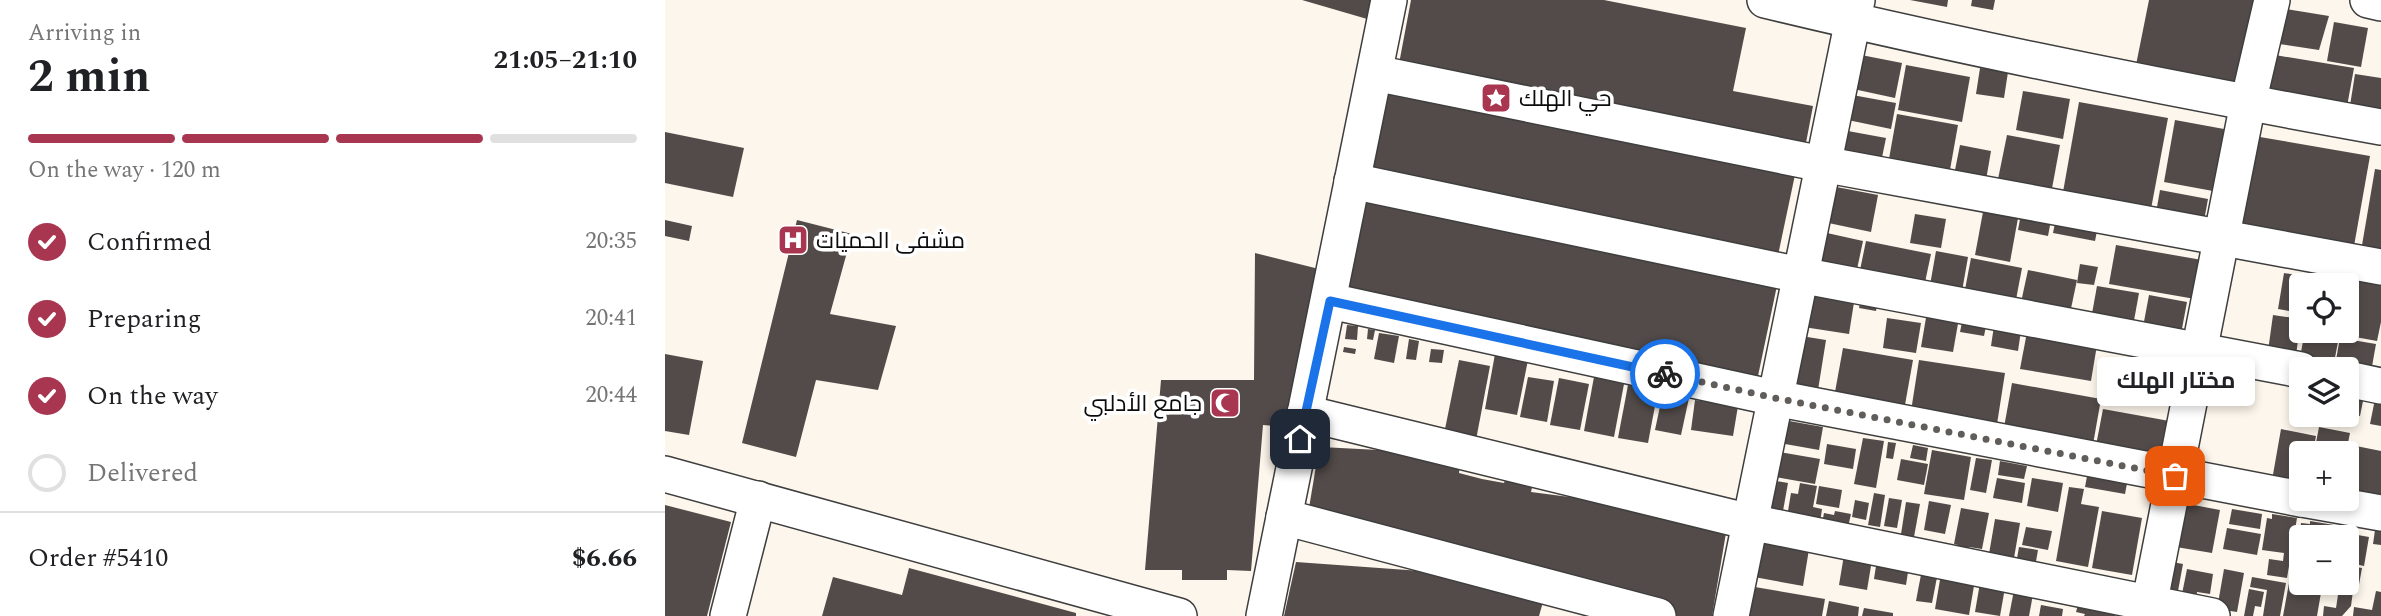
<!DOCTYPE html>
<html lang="en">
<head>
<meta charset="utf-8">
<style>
	:root { --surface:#fff; --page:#f6f6f6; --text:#202124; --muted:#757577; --line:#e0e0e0; --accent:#a93651 }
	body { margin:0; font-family:Spectral,Cairo,serif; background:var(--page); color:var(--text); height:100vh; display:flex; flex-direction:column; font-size:26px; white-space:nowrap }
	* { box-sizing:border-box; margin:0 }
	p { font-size:23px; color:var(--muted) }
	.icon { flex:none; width:38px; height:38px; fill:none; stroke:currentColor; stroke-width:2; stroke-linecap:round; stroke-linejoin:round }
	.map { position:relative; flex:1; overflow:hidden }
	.side { display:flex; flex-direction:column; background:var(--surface); width:665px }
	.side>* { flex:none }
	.fabs { position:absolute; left:1624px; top:273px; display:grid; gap:14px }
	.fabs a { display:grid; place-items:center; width:70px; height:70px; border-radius:7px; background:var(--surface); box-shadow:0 4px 10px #0003; font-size:35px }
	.pin { position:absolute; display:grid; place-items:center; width:60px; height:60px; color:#fff; margin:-30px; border-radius:14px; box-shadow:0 4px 10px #0006 }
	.courier { position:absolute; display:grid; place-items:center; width:70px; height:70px; margin:-35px; border:5px solid #1a73e8; border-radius:50%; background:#fff; color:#222; box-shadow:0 2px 9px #0007 }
	.bubble { position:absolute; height:49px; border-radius:7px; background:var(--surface); box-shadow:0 4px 10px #0003; font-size:23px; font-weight:700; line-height:49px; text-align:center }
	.summary em { font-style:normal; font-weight:700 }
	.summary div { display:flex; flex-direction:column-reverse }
	.summary { display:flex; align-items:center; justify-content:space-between; height:119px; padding:0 28px }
	h1 { font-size:46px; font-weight:700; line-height:52px }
	.bar { display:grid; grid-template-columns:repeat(4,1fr); gap:10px 7px; align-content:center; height:84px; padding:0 28px }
	.bar i { height:9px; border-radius:5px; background:var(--line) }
	.bar .active { background:var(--accent) }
	.bar p { grid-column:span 4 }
	.line { display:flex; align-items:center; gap:18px; padding:0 28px; border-top:2px solid var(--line) }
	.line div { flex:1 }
	ol { padding:0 28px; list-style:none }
	li { display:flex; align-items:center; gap:21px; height:77px }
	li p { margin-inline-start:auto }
	li .icon { padding:7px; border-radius:50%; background:var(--accent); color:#fff; stroke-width:4 }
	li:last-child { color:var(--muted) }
	li i { width:38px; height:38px; border:4px solid var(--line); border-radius:50% }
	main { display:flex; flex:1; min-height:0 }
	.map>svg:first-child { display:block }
</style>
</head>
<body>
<main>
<section class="side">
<div class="summary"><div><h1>2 min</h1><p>Arriving in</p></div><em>21:05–21:10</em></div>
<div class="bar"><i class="active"></i><i class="active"></i><i class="active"></i><i></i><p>On the way · 120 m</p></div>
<ol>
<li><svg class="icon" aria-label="check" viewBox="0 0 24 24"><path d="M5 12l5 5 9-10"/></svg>Confirmed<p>20:35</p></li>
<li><svg class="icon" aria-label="check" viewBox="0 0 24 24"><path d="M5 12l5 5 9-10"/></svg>Preparing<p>20:41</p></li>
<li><svg class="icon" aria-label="check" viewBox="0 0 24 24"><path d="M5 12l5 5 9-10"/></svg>On the way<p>20:44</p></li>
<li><i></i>Delivered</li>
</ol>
<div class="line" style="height:91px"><div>Order #5410</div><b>$6.66</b></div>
</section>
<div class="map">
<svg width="1716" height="616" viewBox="0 0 1716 616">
	<rect width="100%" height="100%" fill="#fdf6ec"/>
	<g fill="#524b49">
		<polygon points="637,0 713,0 709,21"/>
		<polygon points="746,0 939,0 1081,28 1068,91 1148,106 1140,148 733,69"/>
		<polygon points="1245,0 1283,0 1282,7"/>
		<polygon points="1307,0 1330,0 1328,10 1306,6"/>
		<polygon points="1484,0 1593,0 1575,90 1470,70"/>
		<polygon points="1621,9 1664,16 1654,50 1614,44"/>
		<polygon points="1669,22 1703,28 1696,67 1662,61"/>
		<polygon points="1186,53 1237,63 1230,98 1179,87"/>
		<polygon points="1610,55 1689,68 1681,112 1603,98"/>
		<polygon points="1241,65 1305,77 1297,122 1233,110"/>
		<polygon points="1315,68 1343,72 1339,98 1311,94"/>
		<polygon points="1690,74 1716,78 1716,117 1684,112"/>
		<polygon points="723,86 1131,170 1112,260 705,176"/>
		<polygon points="1358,91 1405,99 1398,139 1351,130"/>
		<polygon points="1182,94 1231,103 1226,129 1178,119"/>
		<polygon points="1414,102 1503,118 1486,209 1398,192"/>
		<polygon points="1232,114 1293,125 1283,181 1222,170"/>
		<polygon points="1510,120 1559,129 1548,191 1499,182"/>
		<polygon points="1172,129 1221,138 1214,172 1165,162"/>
		<polygon points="0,132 79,148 68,197 0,183"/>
		<polygon points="1342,135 1395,145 1386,194 1332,184"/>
		<polygon points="1589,136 1705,156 1689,246 1573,226"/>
		<polygon points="1295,145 1326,151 1320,186 1288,180"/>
		<polygon points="1710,169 1716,170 1716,261 1695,257"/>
		<polygon points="1161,185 1213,195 1206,232 1154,221"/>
		<polygon points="1495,190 1543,199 1537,232 1489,224"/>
		<polygon points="701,191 1114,276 1093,376 680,292"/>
		<polygon points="1357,209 1387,215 1383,236 1353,230"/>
		<polygon points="1318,212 1353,218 1345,262 1310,255"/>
		<polygon points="1250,214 1281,219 1276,248 1245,243"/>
		<polygon points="1391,218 1433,226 1430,241 1388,233"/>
		<polygon points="0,220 27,226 24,241 0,236"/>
		<polygon points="132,220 187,234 165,314 231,326 213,390 151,380 131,457 77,443"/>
		<polygon points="1153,231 1198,241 1191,274 1146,265"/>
		<polygon points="1201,241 1266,254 1259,287 1194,275"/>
		<polygon points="1451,245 1537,260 1530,299 1444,284"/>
		<polygon points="1271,251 1303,257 1296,297 1264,291"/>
		<polygon points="590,253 654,269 620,427 598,425 586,571 562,570 562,580 517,580 517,570 480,570 496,380 589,380"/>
		<polygon points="1306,258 1357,268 1349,310 1298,300"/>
		<polygon points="1415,264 1433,267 1429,285 1412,283"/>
		<polygon points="1363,270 1412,280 1404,318 1355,307"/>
		<polygon points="1619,273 1650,278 1649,285 1636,285 1636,313 1613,309"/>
		<polygon points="1654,276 1686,281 1683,296 1682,285 1653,285"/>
		<polygon points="1689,279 1716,284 1716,322 1712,341 1679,335 1682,331"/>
		<polygon points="1432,286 1474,293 1468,326 1426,319"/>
		<polygon points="1138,287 1190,296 1184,334 1132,326"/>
		<polygon points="1197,291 1214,294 1211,311 1194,308"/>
		<polygon points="1484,295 1522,302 1516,334 1478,327"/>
		<polygon points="1262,312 1294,318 1288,352 1256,347"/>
		<polygon points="1299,312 1323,316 1319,336 1295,332"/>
		<polygon points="1608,315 1636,319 1631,355 1603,351"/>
		<polygon points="1222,318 1256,323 1251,353 1218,348"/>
		<polygon points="1330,319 1357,324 1353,351 1326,346"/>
		<polygon points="682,325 693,326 692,340 680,339"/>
		<polygon points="703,329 710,330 708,340 702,339"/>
		<polygon points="1640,331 1675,331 1669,363 1635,357"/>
		<polygon points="1362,332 1432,345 1426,381 1355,369"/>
		<polygon points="714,333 734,336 729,363 709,359"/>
		<polygon points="1130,335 1161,340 1153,390 1122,385"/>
		<polygon points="1675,338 1711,344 1706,372 1670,365"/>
		<polygon points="744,339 754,341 751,360 741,359"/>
		<polygon points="679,347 691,349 690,354 678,352"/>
		<polygon points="1178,348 1248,360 1238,416 1168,403"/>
		<polygon points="766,349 779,350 777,363 764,362"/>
		<polygon points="0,354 38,361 24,435 0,431"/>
		<polygon points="830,354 863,360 852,415 820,409"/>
		<polygon points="794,360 825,366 811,440 779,434"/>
		<polygon points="1254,360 1340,373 1332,424 1246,411"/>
		<polygon points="1458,364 1515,374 1510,407 1452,397"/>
		<polygon points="863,377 889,381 882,422 855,417"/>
		<polygon points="929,377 959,384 949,437 919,431"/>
		<polygon points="894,378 924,384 915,430 885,425"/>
		<polygon points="1347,383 1436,399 1427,450 1338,433"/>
		<polygon points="963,385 993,390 983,443 953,438"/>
		<polygon points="998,392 1024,398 1016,435 990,430"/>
		<polygon points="1682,393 1699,396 1695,416 1682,414"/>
		<polygon points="1710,399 1716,400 1716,426 1705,424"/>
		<polygon points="1030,400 1073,406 1068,436 1026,430"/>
		<polygon points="1438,409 1510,422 1501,469 1429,456"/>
		<polygon points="1113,419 1158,427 1154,450 1108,442"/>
		<polygon points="1654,427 1685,433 1681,453 1649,453"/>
		<polygon points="1616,429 1651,436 1648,453 1636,453 1636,492 1606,486"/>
		<polygon points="1198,438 1219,441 1211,488 1189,484"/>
		<polygon points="1223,442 1231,443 1228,459 1221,458"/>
		<polygon points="1162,444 1191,449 1188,469 1159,464"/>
		<polygon points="1248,445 1263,448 1261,461 1245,458"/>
		<polygon points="1686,445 1716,451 1716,501 1682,499 1682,467"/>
		<polygon points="656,447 714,450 795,461 794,473 817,479 839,483 842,475 869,479 866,492 943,502 1062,527 1047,616 1008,616 642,520 654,448"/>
		<polygon points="1103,450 1155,459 1150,484 1099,475"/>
		<polygon points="1267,450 1306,457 1299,500 1259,494"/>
		<polygon points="1311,458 1327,460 1321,493 1305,490"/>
		<polygon points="1236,459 1263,464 1259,485 1232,480"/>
		<polygon points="1335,461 1362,466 1359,479 1333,475"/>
		<polygon points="1424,466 1464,473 1460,494 1420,487"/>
		<polygon points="1332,478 1360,483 1357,503 1328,498"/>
		<polygon points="1367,478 1398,483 1393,512 1362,506"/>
		<polygon points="1111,481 1123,483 1118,511 1106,509"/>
		<polygon points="1135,483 1152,486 1148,507 1157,509 1155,523 1122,517 1126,493 1133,494"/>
		<polygon points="1154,486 1177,490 1174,508 1151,504"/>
		<polygon points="1404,487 1419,489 1416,504 1434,507 1423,567 1391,561"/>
		<polygon points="1209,493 1220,495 1215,527 1203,525"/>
		<polygon points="1224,498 1237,500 1232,528 1219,526"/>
		<polygon points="1190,500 1204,503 1201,520 1187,517"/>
		<polygon points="1264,501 1286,505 1280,534 1259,530"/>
		<polygon points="1241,502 1255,504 1249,537 1236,534"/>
		<polygon points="1518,503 1555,510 1547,553 1511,547"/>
		<polygon points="0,505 66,522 42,616 0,616"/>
		<polygon points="1296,508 1324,513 1317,549 1304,547 1302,553 1292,551 1293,545 1289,544"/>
		<polygon points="1567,509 1597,514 1595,529 1564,524"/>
		<polygon points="1170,511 1186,514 1183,527 1156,529 1159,513 1169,515"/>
		<polygon points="1437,511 1477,518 1467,575 1427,568"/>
		<polygon points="1607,514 1632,518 1622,578 1602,575 1604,559 1618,561 1619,553 1597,550 1602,518 1607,519"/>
		<polygon points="1330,519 1355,523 1349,558 1324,554"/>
		<polygon points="1645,521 1669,525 1667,537 1634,537 1636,523 1645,524"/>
		<polygon points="1361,527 1387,531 1383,550 1357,545"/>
		<polygon points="1562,528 1596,534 1592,555 1558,549"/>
		<polygon points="1710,530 1716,531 1716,545 1708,544"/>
		<polygon points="1670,531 1704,537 1699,566 1685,563 1682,557 1682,537 1669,537"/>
		<polygon points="1096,535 1145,543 1138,586 1089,577"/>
		<polygon points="1631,539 1636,540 1635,579 1624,577"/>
		<polygon points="1354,547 1373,550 1370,567 1351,564"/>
		<polygon points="1180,549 1208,554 1202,590 1174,585"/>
		<polygon points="1213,553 1245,559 1241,585 1209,579"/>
		<polygon points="1502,561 1518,564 1513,591 1497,588"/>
		<polygon points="631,562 756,571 880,595 874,616 619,616"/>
		<polygon points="1258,564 1274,567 1267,603 1251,601"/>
		<polygon points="1684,566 1697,568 1693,590 1663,584 1682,583"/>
		<polygon points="244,568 411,613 411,616 157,616 168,577 237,595"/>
		<polygon points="1522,569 1548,574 1545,594 1532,592 1529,610 1517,594"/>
		<polygon points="1559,569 1579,573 1572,612 1552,609"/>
		<polygon points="1276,574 1310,580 1304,615 1270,609"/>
		<polygon points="1316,577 1341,582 1335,616 1310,612"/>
		<polygon points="1587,577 1621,583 1615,616 1598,616 1602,590 1585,587"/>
		<polygon points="1624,583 1636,585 1636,583 1646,583 1645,585 1657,587 1652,616 1618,616"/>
		<polygon points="1078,585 1160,599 1157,616 1072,616"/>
		<polygon points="1350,585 1369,589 1364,616 1344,616"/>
		<polygon points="1661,586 1688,591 1686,606 1677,616 1658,616 1659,606 1671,608 1673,595 1660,593"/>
		<polygon points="1584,589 1599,592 1596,607 1590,606 1588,616 1579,616"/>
		<polygon points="1711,591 1716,592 1716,616 1688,616 1689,607 1707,610"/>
		<polygon points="1164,601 1194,607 1193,616 1161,616"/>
		<polygon points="1414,601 1452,608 1450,616 1419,616 1420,614 1411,612"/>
		<polygon points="1376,605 1398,609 1397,616 1374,616"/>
		<polygon points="1199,608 1228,613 1228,616 1197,616"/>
	</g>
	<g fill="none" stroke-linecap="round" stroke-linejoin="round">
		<g stroke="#3e3e3e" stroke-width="38">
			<g id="minor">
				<path d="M1100,0C1303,49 1510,90 1716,127"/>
				<polyline points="1703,0 1716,3"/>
				<polyline points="710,73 1157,164 1716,267"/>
				<polyline points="687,181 1135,275 1636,370"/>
				<polyline points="665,301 1110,398 1636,499"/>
				<polyline points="1682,379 1716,386"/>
				<polyline points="640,413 1085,522 1547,616"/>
				<polyline points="0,474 514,616"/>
				<polyline points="1637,499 1716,513"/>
				<polyline points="619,517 993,616"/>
				<polyline points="63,616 93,499"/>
				<polyline points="599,616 724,0"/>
				<polyline points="1066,616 1192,0"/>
				<polyline points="1482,616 1583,103 1607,0"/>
			</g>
		</g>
		<use href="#minor" stroke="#fff" stroke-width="35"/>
	</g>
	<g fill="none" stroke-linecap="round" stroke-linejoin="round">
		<polyline stroke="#605d5a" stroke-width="7" stroke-dasharray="0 12.6" points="1000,374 1110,398 1510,476"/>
		<polyline stroke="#1a73e8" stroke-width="9" points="635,439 665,301 1000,374"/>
	</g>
	<defs>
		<g id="sight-square" transform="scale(1.575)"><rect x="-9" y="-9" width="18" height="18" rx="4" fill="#a93651" stroke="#fff"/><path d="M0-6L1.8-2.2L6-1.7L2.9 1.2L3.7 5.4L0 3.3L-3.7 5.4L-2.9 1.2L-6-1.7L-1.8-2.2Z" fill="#fff"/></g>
		<g id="hospital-square" transform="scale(1.575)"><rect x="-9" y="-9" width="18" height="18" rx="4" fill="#a93651" stroke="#fff"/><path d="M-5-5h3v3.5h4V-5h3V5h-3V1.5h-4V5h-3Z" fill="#fff"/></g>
		<g id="mosque-square" transform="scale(1.575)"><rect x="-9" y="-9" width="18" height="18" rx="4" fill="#a93651" stroke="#fff"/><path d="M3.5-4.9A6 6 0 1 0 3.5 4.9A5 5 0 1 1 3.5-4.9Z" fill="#fff"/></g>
	</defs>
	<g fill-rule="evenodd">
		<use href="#sight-square" x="831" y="98"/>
		<use href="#hospital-square" x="128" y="240"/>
		<use href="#mosque-square" x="560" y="403"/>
	</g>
	<g text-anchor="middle" stroke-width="7" stroke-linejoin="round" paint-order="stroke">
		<g font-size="23" fill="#0b0b0b" stroke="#fff" text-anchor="start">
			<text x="854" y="106">حي الهلك</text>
			<text x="151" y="248">مشفى الحميات</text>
			<text x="537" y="411" text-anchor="end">جامع الأدلبي</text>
		</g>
	</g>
</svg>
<div class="fabs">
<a><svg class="icon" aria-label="locate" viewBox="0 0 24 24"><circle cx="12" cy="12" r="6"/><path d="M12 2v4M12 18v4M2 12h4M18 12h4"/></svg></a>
<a><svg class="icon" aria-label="layers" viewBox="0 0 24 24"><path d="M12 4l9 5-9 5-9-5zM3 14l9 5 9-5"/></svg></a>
<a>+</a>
<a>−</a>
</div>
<div class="pin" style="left:1510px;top:476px;background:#ea580c"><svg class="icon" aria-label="bag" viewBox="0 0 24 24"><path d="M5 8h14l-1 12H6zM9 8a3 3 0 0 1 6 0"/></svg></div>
<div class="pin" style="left:635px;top:439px;background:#1f2937"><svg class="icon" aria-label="home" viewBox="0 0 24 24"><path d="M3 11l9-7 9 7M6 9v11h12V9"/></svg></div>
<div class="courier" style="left:1000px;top:374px"><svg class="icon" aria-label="bike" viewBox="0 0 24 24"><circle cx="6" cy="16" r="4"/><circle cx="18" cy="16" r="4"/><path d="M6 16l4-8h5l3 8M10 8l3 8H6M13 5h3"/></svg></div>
<div class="bubble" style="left:1432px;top:357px;width:158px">مختار الهلك</div>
</div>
</main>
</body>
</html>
